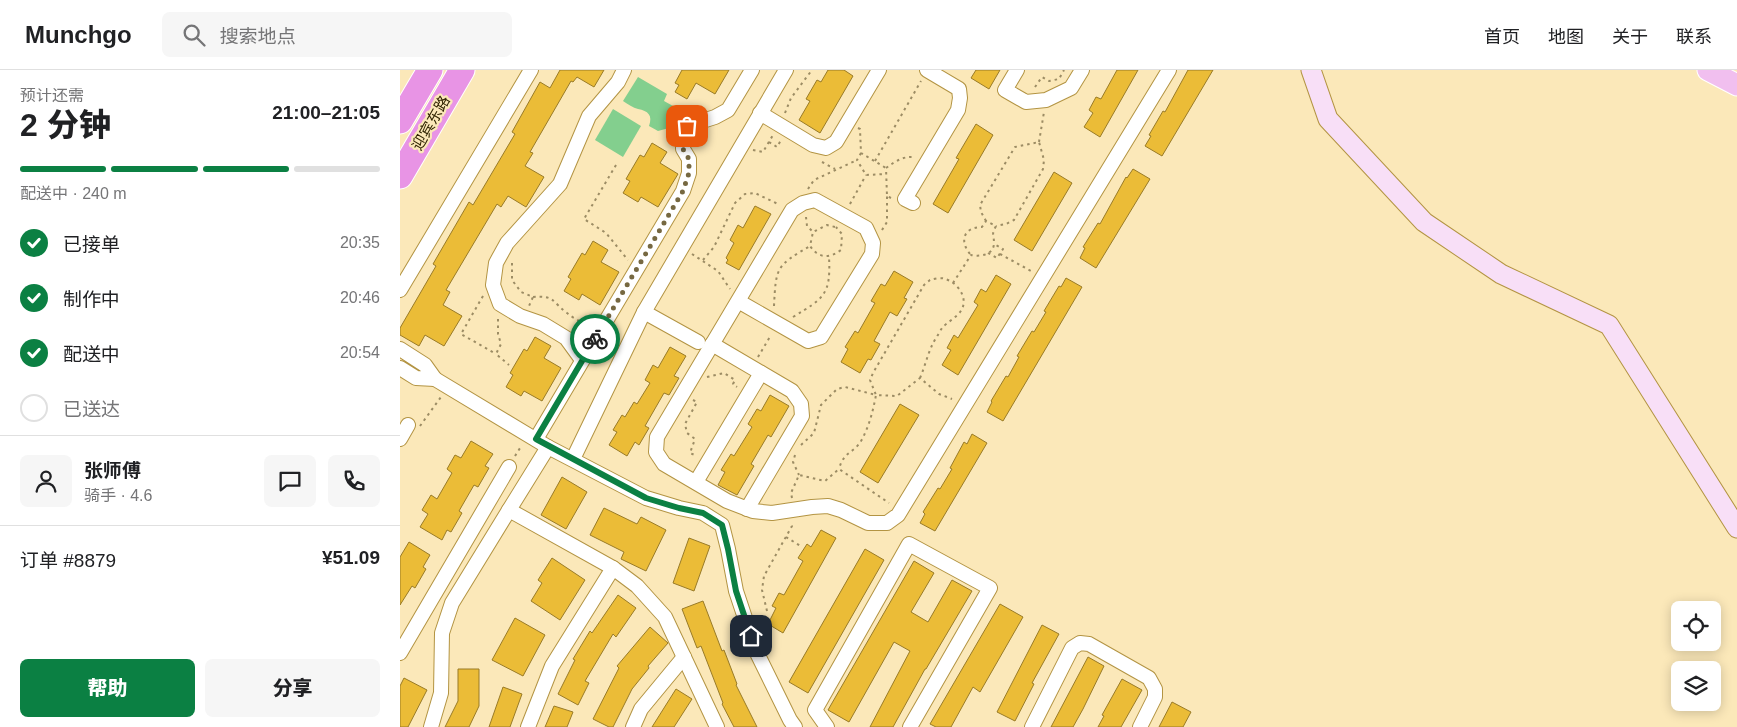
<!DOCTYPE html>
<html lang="zh">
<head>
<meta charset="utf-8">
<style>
	:root { --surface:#fff; --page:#f6f6f6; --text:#202124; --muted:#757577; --line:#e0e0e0; --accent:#0b8043 }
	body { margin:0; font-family:Helvetica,"Noto Sans SC",sans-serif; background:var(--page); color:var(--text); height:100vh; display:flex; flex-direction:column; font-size:19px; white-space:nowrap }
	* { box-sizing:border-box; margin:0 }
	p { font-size:16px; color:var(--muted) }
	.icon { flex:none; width:28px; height:28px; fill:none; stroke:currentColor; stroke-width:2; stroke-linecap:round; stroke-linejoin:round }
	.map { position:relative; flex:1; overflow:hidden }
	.sheet { display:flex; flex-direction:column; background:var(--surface); width:400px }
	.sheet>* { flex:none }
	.tools { position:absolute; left:1271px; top:531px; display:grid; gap:10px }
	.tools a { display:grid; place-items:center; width:50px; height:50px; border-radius:8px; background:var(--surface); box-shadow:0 2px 12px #0003; font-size:25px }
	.pin { position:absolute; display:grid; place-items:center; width:42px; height:42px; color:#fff; margin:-21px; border-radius:10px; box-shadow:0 2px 8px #0006 }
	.courier { position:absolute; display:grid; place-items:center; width:50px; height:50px; margin:-25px; border:4px solid #0b8043; border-radius:50%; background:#fff; color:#222; box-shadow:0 1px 6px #0007 }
	.headline em { font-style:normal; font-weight:800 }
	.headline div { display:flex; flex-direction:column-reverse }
	.headline { display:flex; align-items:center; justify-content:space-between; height:85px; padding:0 20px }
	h1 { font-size:32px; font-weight:800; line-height:38px }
	.bar { display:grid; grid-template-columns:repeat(4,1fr); gap:8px 5px; align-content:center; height:60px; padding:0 20px }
	.bar i { height:6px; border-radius:4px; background:var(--line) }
	.bar .on { background:var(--accent) }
	.bar p { grid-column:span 4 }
	.line { display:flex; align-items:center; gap:12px; padding:0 20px; border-top:1px solid var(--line) }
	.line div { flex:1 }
	.round { display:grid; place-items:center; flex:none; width:52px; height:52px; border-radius:8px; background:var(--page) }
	ol { padding:0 20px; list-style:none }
	li { display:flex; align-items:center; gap:15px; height:55px }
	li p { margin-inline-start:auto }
	li .icon { padding:5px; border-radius:50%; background:var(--accent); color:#fff; stroke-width:4 }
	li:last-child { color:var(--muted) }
	li i { width:28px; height:28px; border:2px solid var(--line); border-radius:50% }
	.primary-button { display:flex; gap:10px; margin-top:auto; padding:10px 20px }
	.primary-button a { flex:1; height:58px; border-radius:8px; background:var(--accent); color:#fff; font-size:20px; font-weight:800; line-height:58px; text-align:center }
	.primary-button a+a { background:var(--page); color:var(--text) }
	header { display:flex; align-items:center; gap:30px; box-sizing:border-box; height:70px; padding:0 25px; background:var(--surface); border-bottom:1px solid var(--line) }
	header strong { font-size:24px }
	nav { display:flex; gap:28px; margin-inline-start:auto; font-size:18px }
	.search { width:350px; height:45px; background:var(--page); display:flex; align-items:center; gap:12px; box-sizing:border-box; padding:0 18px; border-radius:8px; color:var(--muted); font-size:19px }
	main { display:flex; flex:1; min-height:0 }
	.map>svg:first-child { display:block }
</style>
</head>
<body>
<header>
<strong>Munchgo</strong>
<div class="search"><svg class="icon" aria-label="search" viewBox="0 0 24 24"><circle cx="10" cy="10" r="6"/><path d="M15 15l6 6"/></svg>搜索地点</div>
<nav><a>首页</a><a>地图</a><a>关于</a><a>联系</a></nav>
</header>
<main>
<section class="sheet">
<div class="headline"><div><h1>2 分钟</h1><p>预计还需</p></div><em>21:00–21:05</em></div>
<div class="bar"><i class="on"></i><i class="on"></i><i class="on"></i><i></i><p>配送中 · 240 m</p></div>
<ol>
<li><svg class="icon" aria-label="check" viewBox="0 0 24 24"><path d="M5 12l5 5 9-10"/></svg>已接单<p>20:35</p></li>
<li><svg class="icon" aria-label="check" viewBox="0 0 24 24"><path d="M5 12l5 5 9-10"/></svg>制作中<p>20:46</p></li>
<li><svg class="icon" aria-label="check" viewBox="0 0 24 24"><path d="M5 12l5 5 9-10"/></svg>配送中<p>20:54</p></li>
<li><i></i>已送达</li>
</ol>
<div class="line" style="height:90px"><a class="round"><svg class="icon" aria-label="person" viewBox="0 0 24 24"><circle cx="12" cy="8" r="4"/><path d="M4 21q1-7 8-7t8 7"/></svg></a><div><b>张师傅</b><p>骑手 · 4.6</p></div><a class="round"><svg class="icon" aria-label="chat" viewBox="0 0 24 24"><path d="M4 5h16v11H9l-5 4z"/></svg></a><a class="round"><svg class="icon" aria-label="phone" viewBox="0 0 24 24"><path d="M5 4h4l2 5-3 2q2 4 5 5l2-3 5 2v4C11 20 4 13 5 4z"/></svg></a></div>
<div class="line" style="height:65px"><div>订单 #8879</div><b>¥51.09</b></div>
<div class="primary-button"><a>帮助</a><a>分享</a></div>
</section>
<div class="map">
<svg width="1337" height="657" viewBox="0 0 1337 657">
	<rect width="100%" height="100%" fill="#fbe8b9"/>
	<g fill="#83cf8e">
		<path d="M238,7L267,24L264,31L273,36L275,47L269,58L258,61L249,56C253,45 248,41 238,39C233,38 228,34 223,31Z"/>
		<polygon points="213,39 241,56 223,87 195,70"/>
	</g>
	<g fill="#ebbc37" stroke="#997b27">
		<polygon points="160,0 204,0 194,17 177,7 173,12 171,11 130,82 133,83 125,96 144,107 126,137 108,126 101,137 97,134 46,220 50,222 43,235 62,246 44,276 25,265 19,276 0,265 0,258 36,196 33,194 69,132 73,135 115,64 112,62 140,12 150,18"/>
		<polygon points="282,0 329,0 315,24 296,13 287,29 275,22 279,15 275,13"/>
		<polygon points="428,0 444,0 453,6 420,63 399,50 410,31 406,29 417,10 421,12"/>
		<polygon points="576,0 600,0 589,19 571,8"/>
		<polygon points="717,0 738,0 700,67 684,57 693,43 689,40 696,27 701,29"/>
		<polygon points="788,0 813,0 762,86 745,76 751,66 749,65 763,41 765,42"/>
		<polygon points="576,54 593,65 548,143 533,134 559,89 556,88"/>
		<polygon points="252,73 267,82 260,93 278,104 258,137 241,127 238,132 223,123 230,111 226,109 240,85 244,87"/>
		<polygon points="733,99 750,109 696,198 680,188 685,178 683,177 698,153 700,154 726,107 727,108"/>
		<polygon points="654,102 672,113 632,181 614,170"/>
		<polygon points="355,136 371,144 339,200 326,193 328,190 326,188 334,173 330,170 338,155 343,158"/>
		<polygon points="193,171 208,180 201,192 219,202 200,235 182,224 179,230 164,221 171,209 168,207 182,183 185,185"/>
		<polygon points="494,201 513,212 504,228 507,229 497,246 490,242 474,271 480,274 471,290 468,289 460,303 441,292 448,279 445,277 455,261 458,263 475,233 471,231 481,214 485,216"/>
		<polygon points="596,205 611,214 558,305 542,295 551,280 547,278 554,265 558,268 578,235 574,232 581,219 586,222"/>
		<polygon points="666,208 682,217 603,351 587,342 592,332 591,331 606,306 608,307 619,287 617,286 632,261 634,262 646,242 644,241 659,216 661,217"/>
		<polygon points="135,267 151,276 144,288 161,298 142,331 124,321 121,326 106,317 113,305 110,303 124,279 127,281"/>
		<polygon points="270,277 286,286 274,306 279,308 269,325 264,323 245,356 249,358 239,375 235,372 227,386 209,375 217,362 213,360 222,345 225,347 234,332 237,334 250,313 245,310 253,295 258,298"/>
		<polygon points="370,325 389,336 371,367 368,365 351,394 354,396 337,425 318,415 325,402 321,400 331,384 334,386 352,357 348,354 357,339 361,341"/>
		<polygon points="500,334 519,345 478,413 460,402"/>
		<polygon points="572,364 587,373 535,461 520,453 525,444 523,442 538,418 540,419 552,399 550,398 564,372 567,374"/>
		<polygon points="71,371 93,384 85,396 89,398 78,417 74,415 59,441 62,443 51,462 47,460 42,470 20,457 28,444 22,440 31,425 37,429 52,403 47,399 55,385 61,388"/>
		<polygon points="162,407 187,422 166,459 141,445"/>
		<polygon points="204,438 237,454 241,447 266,460 246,501 221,489 224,482 190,465"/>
		<polygon points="421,460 436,468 383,563 368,554 376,538 372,536 379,523 384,525 403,491 398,488 407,474 411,477"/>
		<polygon points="289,468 310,476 294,521 273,513"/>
		<polygon points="9,472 30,485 23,497 26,499 15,518 12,516 0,535 0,487"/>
		<polygon points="465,479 484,490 408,623 389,612"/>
		<polygon points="152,488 185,510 160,550 131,531 142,513 138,510"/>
		<polygon points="514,491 534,503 511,542 528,552 552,510 572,521 526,599 525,599 493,657 470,657 510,581 494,572 449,652 428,640"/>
		<polygon points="218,525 236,538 216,567 213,564 185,611 189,613 178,635 158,624 175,590 173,589 190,561 192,563"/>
		<polygon points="303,531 322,581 324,580 337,614 336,615 357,657 334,657 322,634 323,633 301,576 297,578 282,539"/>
		<polygon points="600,534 623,547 580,622 573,617 551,657 536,657 530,654"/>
		<polygon points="115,548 145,565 123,606 92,590"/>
		<polygon points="642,555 659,564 632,613 634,614 615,651 597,642"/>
		<polygon points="250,557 268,573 248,596 249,598 232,619 213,657 209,657 193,649 219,598 217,596"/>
		<polygon points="688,587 704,596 683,639 673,657 651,657"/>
		<polygon points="58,599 79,599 79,636 69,657 45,657 58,631"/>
		<polygon points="4,608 27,620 8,657 0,657 0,616"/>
		<polygon points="722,609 742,620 721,657 698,657 704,646 702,645"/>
		<polygon points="103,617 122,624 110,657 89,657"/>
		<polygon points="276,619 292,629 274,657 252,657"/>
		<polygon points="772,632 791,642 783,657 759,657"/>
		<polygon points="154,636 173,642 167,657 145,657"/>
	</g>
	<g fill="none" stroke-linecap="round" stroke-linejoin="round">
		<g stroke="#b39443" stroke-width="16">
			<g id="street">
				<polyline points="617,0 605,20 626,32 646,30 671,18 682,0"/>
				<polyline points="360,43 413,75 426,78 436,72 479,0"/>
				<polyline points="513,133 505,129 558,40 560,28 559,19 527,0"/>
				<polyline points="0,220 131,0"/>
				<polyline points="338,231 408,271 421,267 472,184 473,173 466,158 415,130 403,133 392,140 257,367 256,382 264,394 327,431 353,441 372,443 412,437 428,436 441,440 468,453 487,453 498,445 769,0"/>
				<polyline points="244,242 298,272"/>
				<polyline points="312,274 392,321 401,334 402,346 347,439"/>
				<polyline points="0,279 25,295 35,309 16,308 0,298"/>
				<polyline points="182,290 166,268 143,254 120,246 100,234 93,215 96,193 107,173 160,114 189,46 218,12 224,0"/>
				<polyline points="35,309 148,377 246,428 279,438 303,443 322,455 328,479 336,521 356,581 390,650 395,657"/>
				<polyline points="0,369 8,355"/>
				<polyline points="136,369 283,121 289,103 289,89 283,79 283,65 287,56 315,47 328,40 352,0"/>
				<polyline points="173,389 244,242 386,0"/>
				<polyline points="296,412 361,303"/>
				<polyline points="109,440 148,377"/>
				<polyline points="0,583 109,397"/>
				<polyline points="31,657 41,623 42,563 52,533 109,440 213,498 237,516 265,547 317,657"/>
				<polyline points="128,657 152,596 213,498"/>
				<polyline points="233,657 241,639 284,587"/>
				<polyline points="427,657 415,640 509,474 590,518 510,657"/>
				<polyline points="632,657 672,578 680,573 689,574 749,608 755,619 755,627 740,657"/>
			</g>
		</g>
		<g stroke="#b39443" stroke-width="21">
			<polyline id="secondary" points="911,0 928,49 1024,152 1101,204 1209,255 1337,458"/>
		</g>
		<g stroke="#fff" stroke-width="23">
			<polyline id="primary" points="1308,0 1337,15"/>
		</g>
		<g stroke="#fff" stroke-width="27">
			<g id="highway">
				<polyline points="0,51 30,0"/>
				<polyline points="0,106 62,0"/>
			</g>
		</g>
		<g stroke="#9c8c64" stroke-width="2" stroke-dasharray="2.5 4" stroke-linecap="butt">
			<polyline points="635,17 642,7 649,11 659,9 664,0"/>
			<polyline points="385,43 391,28 412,0"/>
			<polyline points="458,58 460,59 461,83 486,98"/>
			<polyline points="369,72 377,77 381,70"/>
			<polyline points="639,72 644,42"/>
			<polyline points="353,80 363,82 373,65"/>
			<polyline points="461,83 457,90 466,105 485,104"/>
			<polyline points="475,91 521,11"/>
			<polyline points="422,92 435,99"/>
			<polyline points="216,95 184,149 206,163 228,190"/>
			<polyline points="408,119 414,110 457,90"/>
			<path d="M491,128L487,126L486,98C496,91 503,86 515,87"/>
			<polyline points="450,134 466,105"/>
			<polyline points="406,147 407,156 413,162"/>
			<polyline points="586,151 581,142 580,135 615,77 639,72 644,90 643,99 614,150 606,154 596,156"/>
			<path d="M435,157L427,155L413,162L410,176C418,188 429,189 441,180L442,164L436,157"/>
			<polyline points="482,160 487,152 487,126"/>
			<polyline points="588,183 597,188 603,179 594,174"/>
			<polyline points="292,184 318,201 330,219"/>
			<polyline points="600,184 631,201"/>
			<polyline points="303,190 314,177 335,133 345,124 355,123 380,135"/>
			<polyline points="112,193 112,210 121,222 133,227 129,236"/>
			<path d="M553,213L571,185C580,187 594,185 594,173C594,164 591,165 596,156L586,151L582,157C563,157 559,172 571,185"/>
			<polyline points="83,226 61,264 96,284"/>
			<path d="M133,227C155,225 152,232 167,243C173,248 181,252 188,256"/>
			<path d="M374,236C376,197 376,196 410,176"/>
			<path d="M393,247C424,228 431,225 429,187"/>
			<polyline points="98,249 98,264 101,274 96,284 109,295"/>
			<polyline points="358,287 371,265"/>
			<polyline points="307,307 324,303 335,310 333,314 337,317"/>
			<path d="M520,308C526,294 528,281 536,268C538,265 540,261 542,258C547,252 558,247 562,239C568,227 557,212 545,209C541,207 534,209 530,210L524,215L473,303L470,310L476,325L497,326L520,308L539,324L552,329"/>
			<polyline points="293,330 297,332 285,354 287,363 295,369 290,383 297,386"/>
			<polyline points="20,356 41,327"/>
			<path d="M401,375L414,363L421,335L437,319L445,317L476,325C473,341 469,357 461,371C453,384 444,381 439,399"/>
			<polyline points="395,385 393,392 399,405"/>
			<polyline points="115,386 122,375"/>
			<polyline points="392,428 391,423 399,405 425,411 439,399 489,433"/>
			<polyline points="386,467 402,477"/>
			<polyline points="367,541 362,520 364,506 392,456 391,453"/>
		</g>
		<use href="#street" stroke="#fff" stroke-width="14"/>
		<use href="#secondary" stroke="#f8dff7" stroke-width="19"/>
		<use href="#primary" stroke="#f1bfef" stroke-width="21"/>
		<use href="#highway" stroke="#e894e5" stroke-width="25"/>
	</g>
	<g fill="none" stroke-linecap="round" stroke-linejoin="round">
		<polyline stroke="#766841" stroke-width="5" stroke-dasharray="0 9" points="195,269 283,121 289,103 289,89 283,79 283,65 287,56"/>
		<polyline stroke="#0b8043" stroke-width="6" points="195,269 136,369 246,428 279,438 303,443 322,455 328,479 336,521 351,566"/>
	</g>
	<g text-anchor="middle" stroke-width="4.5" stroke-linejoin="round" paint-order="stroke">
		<g font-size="15" fill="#2f2301" stroke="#fbe8b9">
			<text transform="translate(31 53) rotate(-60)" y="5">迎宾东路</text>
		</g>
	</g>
</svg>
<div class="tools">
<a><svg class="icon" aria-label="locate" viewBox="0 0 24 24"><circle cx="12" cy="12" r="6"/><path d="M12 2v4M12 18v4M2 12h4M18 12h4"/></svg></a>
<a><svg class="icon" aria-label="layers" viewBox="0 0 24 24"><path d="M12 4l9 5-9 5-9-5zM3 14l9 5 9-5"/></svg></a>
</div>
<div class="pin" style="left:287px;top:56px;background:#ea580c"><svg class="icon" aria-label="bag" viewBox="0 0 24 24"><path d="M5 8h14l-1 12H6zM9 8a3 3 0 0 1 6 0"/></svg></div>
<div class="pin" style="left:351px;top:566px;background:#1f2937"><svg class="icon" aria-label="home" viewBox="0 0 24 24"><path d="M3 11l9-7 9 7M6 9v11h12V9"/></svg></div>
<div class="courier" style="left:195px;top:269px"><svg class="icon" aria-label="bike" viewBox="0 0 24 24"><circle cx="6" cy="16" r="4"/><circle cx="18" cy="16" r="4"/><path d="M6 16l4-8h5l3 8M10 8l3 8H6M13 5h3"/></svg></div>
</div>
</main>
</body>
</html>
